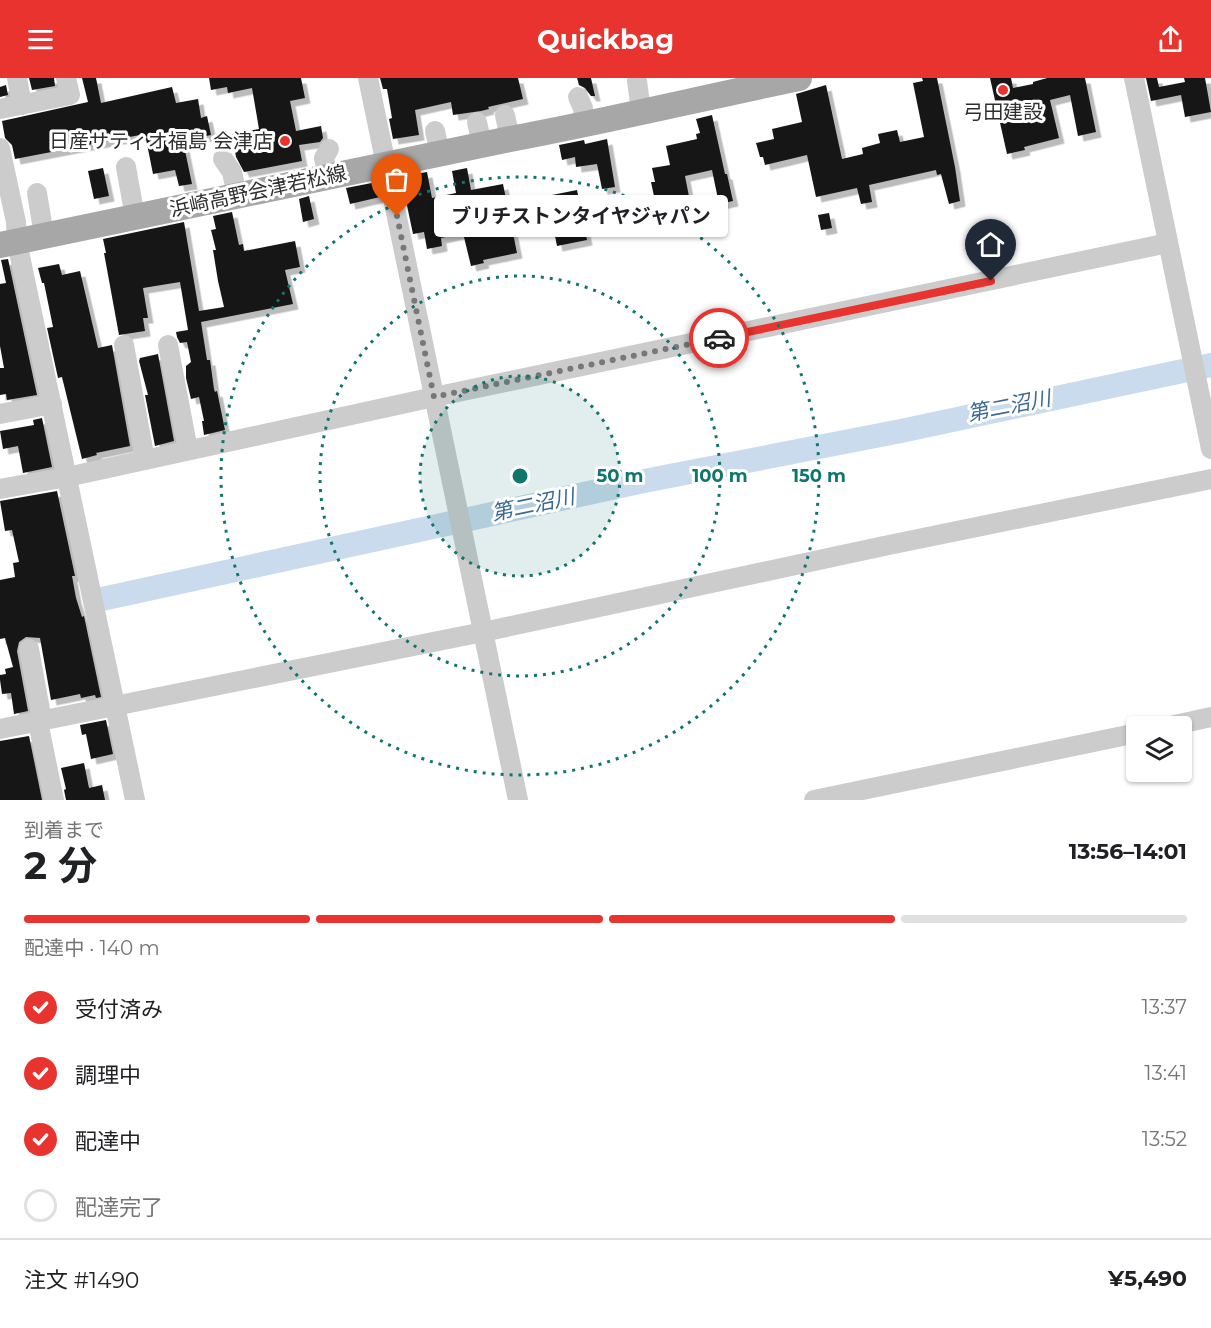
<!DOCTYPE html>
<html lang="ja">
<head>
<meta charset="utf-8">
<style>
	:root { --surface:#fff; --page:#f2f2f2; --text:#202124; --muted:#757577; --line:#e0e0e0; --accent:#e8332f }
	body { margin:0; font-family:Montserrat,"Noto Sans JP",sans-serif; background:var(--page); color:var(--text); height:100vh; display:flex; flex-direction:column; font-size:22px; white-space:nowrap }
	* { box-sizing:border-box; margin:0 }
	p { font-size:20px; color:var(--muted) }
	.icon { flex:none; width:33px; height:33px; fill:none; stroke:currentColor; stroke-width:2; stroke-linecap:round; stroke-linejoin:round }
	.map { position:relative; height:722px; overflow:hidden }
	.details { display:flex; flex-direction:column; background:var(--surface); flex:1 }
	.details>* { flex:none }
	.tools { position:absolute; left:1126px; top:638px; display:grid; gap:12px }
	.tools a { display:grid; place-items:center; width:66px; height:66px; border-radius:6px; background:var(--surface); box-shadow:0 2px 4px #0004; font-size:30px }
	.pin { position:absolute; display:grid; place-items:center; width:51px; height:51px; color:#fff; margin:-62px -26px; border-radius:50% 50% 50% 0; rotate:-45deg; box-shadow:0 0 6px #0007 }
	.pin .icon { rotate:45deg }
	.courier { position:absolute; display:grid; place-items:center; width:60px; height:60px; margin:-30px; border:4px solid #e8332f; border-radius:50%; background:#fff; color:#222; box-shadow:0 2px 8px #0007 }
	.bubble { position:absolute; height:42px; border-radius:6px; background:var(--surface); box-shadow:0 2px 4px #0004; font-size:20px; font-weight:700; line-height:42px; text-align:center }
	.overview em { font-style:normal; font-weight:700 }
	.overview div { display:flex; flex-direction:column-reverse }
	.overview { display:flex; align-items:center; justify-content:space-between; height:102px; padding:0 24px }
	h1 { font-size:39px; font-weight:700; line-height:45px }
	.bar { display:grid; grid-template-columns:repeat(4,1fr); gap:9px 6px; align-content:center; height:72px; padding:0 24px }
	.bar i { height:8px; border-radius:4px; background:var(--line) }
	.bar .active { background:var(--accent) }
	.bar p { grid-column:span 4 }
	.line { display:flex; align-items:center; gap:15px; padding:0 24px; border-top:2px solid var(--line) }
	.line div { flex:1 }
	ol { padding:0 24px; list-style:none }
	li { display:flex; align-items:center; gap:18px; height:66px }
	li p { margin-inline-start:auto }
	li .icon { padding:6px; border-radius:50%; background:var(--accent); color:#fff; stroke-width:4 }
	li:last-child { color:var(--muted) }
	li i { width:33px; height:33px; border:3px solid var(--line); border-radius:50% }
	header { display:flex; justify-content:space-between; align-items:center; height:78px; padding:0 24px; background:var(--accent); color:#fff; font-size:27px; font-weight:700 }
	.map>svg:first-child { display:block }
</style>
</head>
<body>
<header><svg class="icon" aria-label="menu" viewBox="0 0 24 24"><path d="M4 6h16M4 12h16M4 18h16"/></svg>Quickbag<svg class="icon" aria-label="share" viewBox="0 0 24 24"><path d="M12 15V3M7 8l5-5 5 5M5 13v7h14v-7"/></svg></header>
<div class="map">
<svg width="1211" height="722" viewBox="0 0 1211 722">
	<defs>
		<filter id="shadow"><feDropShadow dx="5.5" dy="5.5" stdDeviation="0" flood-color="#0004"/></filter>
	</defs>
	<rect width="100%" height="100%" fill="#fff"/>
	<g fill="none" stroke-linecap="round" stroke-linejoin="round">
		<polyline stroke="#c9dbed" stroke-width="24" points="102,521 639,404 901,353 1211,287"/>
	</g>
	<g fill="#161616" filter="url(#shadow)">
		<polygon points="29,0 54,0 55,8 32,12"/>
		<polygon points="82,0 96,0 101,25 172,9 176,25 198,21 201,40 207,38 211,57 183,63 192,106 179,108 175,92 153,96 145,56 15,81 12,67 5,60 2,43 88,24"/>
		<polygon points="209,0 301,0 305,20 290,23 296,53 321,48 323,60 320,64 299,67 302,83 244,94 236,79 232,56 259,51 252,10 228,15 227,9 211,12"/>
		<polygon points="380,0 518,0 523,21 488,29 489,31 481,33 453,37 451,24 415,32 419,57 393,61 389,41 392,40 387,11 383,11"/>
		<polygon points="577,0 591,0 595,18 591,18 585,10 579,7"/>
		<polygon points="922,0 937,0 955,89 960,123 949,126 941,96 937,97 936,92 869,107 872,124 861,126 857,110 816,119 807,77 765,87 763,79 760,79 756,65 774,61 772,51 802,44 796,16 826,7 842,81 863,76 862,70 880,65 878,56 897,52 900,64 924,59 913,5 923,3"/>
		<polygon points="990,0 1011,0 1013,10 1033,6 1033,4 1047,0 1085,0 1096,54 1078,58 1070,17 1050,22 1059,60 1024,69 1025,72 1007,76"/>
		<polygon points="1146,0 1157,0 1159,9 1185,4 1184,0 1205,0 1211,34 1185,39 1181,17 1151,23"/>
		<polygon points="6,7 8,17 0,19 0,9"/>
		<polygon points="712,37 725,96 727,96 733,123 719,126 712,92 685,98 693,139 662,145 658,122 655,123 651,104 655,104 652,90 670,87 666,68 697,61 696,56 700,55 696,41"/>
		<polygon points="607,61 615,109 602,111 597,86 576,89 575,79 562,82 559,67 584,62 585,66"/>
		<polygon points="103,90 109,118 94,121 88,93"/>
		<polygon points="467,90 471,112 503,106 517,175 483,182 484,185 471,188 463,155 441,160 442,168 427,171 424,154 413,156 401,99 427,94 432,120 456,115 452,93"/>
		<polygon points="377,104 380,119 350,126 346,110"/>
		<polygon points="577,112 587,162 557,168 547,118"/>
		<polygon points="309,118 314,141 303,144 299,121"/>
		<polygon points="232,134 239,167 243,166 244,173 295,163 300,189 285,192 293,226 201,244 207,282 210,282 214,311 215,314 217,313 225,352 204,357 202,343 204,343 199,319 191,321 186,300 186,288 191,284 187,264 180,265 177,259 176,254 188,252 180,204 143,210 148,240 143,240 145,253 119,257 104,175 106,175 103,161 184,144 199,233 224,229 218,203 213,172 216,172 211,152 216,151 213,138"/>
		<polygon points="829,135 832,150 821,152 818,137"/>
		<polygon points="8,181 37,317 7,322 6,316 0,317 0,290 4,290 0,268 0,206 6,205 1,182"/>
		<polygon points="59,186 62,197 80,193 98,270 112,267 130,368 96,375 97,377 82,381 62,299 58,300 47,250 53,249 44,205 42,205 38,190"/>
		<polygon points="158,276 174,363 155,368 145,317 148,317 139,283 140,280"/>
		<polygon points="42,340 52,389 23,395 18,368 3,371 0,353 34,347 33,342"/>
		<polygon points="57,413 75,498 72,498 76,520 82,539 84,538 101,619 96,620 95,617 81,620 80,616 51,622 40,560 26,559 19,564 17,573 28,633 14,636 11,615 2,616 0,602 0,597 6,596 5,591 13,589 5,560 0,561 0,502 15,499 13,485 19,484 12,452 5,453 0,423"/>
		<polygon points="106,642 113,676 91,681 86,656 82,657 80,647"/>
		<polygon points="29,658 42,722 0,722 0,663"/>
		<polygon points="84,685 89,710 102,707 105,722 66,722 64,712 66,711 61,690"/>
	</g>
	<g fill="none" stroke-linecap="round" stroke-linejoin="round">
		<g stroke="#ccc" stroke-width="20">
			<polyline points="17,0 22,27"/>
			<polyline points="368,0 518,722"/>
			<polyline points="1134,0 1211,371"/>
			<polyline points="637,3 641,33"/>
			<polyline points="578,19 583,30 585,47"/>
			<polyline points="0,31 70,17 66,0"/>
			<polyline points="505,37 510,61"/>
			<polyline points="477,44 482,67"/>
			<polyline points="435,53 440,75"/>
			<polyline points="0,70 16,144 17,164 135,722"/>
			<polyline points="223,81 232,94 237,118"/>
			<polyline points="126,89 135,139"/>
			<polyline points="328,99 324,80 329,71"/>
			<polyline points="37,115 44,158"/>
			<polyline points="124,267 145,382"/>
			<polyline points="168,267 188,372"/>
			<polyline points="0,336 52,326"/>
			<polyline points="0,411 67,399 434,319 1168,165"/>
			<polyline points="29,571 42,643"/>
			<polyline points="38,644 54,722"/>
			<polyline points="1170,648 1211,639"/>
			<polyline points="0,651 483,554 884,468 1211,401"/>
			<polyline points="814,722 1137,655"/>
		</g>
		<path stroke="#a7a7a7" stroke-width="26" d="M0,167L510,61C607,43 702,20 799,0"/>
	</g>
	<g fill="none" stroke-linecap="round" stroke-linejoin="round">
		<polyline stroke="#787878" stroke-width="6" stroke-dasharray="0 10.8" points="397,138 434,319 719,260"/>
		<polyline stroke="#e8332f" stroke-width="8" points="719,260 991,203"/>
	</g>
	<circle cx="520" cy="398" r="100" fill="#0f766e" fill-opacity=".12"/>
	<g fill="none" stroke="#0f766e" stroke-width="3" stroke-dasharray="3 6">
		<circle cx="520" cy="398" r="100"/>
		<circle cx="520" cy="398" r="200"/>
		<circle cx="520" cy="398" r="299"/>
	</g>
	<g fill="#e8332f" stroke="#fff" stroke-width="2">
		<circle cx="1003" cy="12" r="6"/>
		<circle cx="285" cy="63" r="6"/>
	</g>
	<g text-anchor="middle" stroke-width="6" stroke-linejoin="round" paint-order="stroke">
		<g font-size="20" fill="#2f2f2f" stroke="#fff">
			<text x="1003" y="41">弓田建設</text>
			<text x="273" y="70" text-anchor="end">日産サティオ福島 会津店</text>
		</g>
		<g font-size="20" fill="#2f2f2f" stroke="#fff">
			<text transform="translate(258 113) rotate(-12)" y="7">浜崎高野会津若松線</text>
		</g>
		<g font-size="21" font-style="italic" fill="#3b6993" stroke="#fff">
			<text transform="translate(1009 328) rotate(-11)" y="7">第二沼川</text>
			<text transform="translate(533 427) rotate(-12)" y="7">第二沼川</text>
		</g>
	</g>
	<circle cx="520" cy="398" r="9" fill="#0f766e" stroke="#fff" stroke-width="3"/>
	<g font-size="18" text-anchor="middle" font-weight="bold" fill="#0f766e" stroke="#fff" stroke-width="6" stroke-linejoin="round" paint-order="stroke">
		<text x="620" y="404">50 m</text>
		<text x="720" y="404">100 m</text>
		<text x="819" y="404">150 m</text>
	</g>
</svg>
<div class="tools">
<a><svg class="icon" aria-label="layers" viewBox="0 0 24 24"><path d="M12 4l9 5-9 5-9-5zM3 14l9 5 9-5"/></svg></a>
</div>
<div class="pin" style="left:397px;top:138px;background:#ea580c"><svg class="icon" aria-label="bag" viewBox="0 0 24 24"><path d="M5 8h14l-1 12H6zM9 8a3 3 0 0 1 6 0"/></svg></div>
<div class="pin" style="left:991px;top:203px;background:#1f2937"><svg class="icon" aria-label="home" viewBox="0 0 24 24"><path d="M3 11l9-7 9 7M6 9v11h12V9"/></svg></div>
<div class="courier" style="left:719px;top:260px"><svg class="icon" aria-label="car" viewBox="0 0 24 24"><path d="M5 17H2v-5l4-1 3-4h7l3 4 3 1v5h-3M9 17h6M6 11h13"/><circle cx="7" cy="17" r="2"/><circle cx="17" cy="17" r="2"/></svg></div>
<div class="bubble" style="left:434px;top:117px;width:294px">ブリチストンタイヤジャパン</div>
</div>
<section class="details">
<div class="overview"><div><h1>2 分</h1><p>到着まで</p></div><em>13:56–14:01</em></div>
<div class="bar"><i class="active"></i><i class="active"></i><i class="active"></i><i></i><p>配達中 · 140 m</p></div>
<ol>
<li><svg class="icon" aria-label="check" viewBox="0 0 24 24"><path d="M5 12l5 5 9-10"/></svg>受付済み<p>13:37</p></li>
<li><svg class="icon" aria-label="check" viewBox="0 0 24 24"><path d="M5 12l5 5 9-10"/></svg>調理中<p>13:41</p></li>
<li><svg class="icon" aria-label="check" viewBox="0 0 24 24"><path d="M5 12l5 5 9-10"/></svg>配達中<p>13:52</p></li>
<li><i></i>配達完了</li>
</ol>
<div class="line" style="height:78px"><div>注文 #1490</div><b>¥5,490</b></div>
</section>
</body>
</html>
